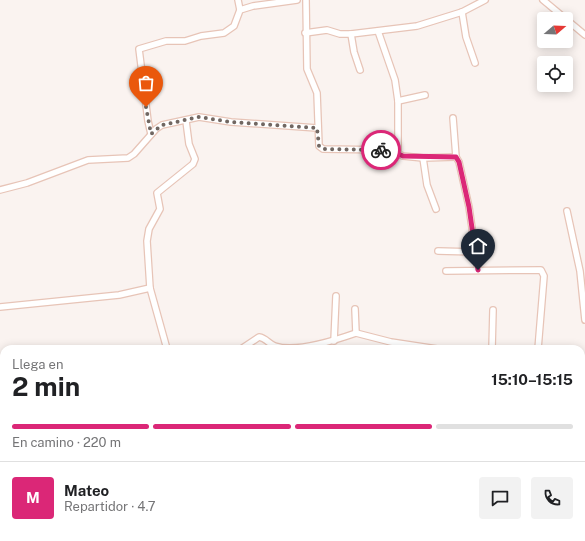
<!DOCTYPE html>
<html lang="es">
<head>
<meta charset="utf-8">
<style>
	:root { --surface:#fff; --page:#f2f2f2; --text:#202124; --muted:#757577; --line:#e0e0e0; --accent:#db2777 }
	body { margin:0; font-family:"Public Sans",sans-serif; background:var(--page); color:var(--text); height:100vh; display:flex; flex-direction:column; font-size:15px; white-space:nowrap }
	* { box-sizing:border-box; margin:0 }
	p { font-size:13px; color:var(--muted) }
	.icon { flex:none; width:22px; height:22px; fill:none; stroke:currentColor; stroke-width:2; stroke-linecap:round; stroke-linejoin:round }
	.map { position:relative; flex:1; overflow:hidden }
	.sheet { position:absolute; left:0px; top:345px; width:585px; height:196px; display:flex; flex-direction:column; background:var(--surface); border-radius:12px 12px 0 0; box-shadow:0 2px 10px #0003 }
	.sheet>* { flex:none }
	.needle { width:26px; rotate:71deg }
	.fabs { position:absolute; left:537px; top:12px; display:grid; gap:8px }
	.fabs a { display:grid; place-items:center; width:36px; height:36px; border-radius:4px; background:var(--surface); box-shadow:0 2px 10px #0003; font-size:20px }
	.pin { position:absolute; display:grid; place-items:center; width:34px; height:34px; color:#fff; margin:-41px -17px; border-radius:50% 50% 50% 0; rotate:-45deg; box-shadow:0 0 4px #0007 }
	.pin .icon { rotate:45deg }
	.courier { position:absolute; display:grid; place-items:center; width:40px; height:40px; margin:-20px; border:3px solid #db2777; border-radius:50%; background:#fff; color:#222; box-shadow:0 1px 5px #0007 }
	.head em { font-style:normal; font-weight:700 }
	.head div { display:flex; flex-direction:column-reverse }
	.head { display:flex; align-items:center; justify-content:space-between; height:68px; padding:0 12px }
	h1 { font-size:26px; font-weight:700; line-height:30px }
	.bar { display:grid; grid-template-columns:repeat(4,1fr); gap:6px 4px; align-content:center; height:48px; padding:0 12px }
	.bar i { height:5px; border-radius:3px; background:var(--line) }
	.bar .selected { background:var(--accent) }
	.bar p { grid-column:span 4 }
	.line { display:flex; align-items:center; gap:10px; padding:0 12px; border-top:1px solid var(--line) }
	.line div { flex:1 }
	.round { display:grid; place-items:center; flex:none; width:42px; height:42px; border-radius:4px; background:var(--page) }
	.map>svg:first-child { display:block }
</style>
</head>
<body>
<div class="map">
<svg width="585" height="541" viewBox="0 0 585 541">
	<rect width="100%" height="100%" fill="#faf3f0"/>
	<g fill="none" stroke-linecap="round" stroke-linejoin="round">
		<g stroke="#e7c4b7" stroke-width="8">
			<g id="minor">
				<polyline points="238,0 240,10"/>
				<polyline points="306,0 307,69 317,93 319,146 323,149 389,150 403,156 423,158 456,157"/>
				<polyline points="543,0 585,35"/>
				<polyline points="462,12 466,37 475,63"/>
				<polyline points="378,31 395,80 398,101 398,153"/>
				<polyline points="305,33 327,30 340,34 351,34 417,26 462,12 485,0"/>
				<polyline points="351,34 354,52 360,70"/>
				<polyline points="398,101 425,95"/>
				<polyline points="453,118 456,157 459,162 469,207 478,270"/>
				<polyline points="151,134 148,121 139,49 166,41 185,41 201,36 224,33 234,26 240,10 253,6 297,0"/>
				<polyline points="423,158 427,185 436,209"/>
				<polyline points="0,190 27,183 88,160 128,158 134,154 156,129 162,125 199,117 231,122 317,128"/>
				<polyline points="567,211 580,271 585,320"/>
				<polyline points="438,251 476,252"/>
				<polyline points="446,271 541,270 544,276 538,349"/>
				<polyline points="0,307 119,295 150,288"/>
				<polyline points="355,309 356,333"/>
				<polyline points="356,333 391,342 437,349"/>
				<polyline points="334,341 336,296"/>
				<polyline points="167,349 150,288 147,241 149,229 160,209 157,193 193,164 195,159 189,144 186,121"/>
				<path d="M241,349L259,337C266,338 269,344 275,346C296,353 336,340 356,333"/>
				<polyline points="492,349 493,310"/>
				<polyline points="581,371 585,370"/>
				<polyline points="0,515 4,515"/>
				<polyline points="151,537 152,541"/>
				<polyline points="196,537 196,541"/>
				<polyline points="243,537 244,541"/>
				<polyline points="414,537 415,541"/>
				<polyline points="541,537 541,541"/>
				<polyline points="348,541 348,537"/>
				<polyline points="497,541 498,537"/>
				<polyline points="585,541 585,530"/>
			</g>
		</g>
		<use href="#minor" stroke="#fff" stroke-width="5.5"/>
	</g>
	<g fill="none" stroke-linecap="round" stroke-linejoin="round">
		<polyline stroke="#716762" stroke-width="4" stroke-dasharray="0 7.2" points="146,107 151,134 162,125 199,117 231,122 317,128 319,146 323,149 381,150"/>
		<polyline stroke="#db2777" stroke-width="5" points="381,150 389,150 403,156 456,157 459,162 469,207 478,270"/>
	</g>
</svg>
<div class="fabs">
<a><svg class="needle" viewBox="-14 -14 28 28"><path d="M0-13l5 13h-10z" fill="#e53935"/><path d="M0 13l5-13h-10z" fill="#757577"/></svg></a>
<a><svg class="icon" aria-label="locate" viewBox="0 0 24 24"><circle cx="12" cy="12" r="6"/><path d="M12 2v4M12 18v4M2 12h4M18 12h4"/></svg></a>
</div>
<div class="pin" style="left:146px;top:107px;background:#ea580c"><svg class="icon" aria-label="bag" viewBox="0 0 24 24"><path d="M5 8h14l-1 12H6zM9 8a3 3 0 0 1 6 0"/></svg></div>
<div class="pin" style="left:478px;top:270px;background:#1f2937"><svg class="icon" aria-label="home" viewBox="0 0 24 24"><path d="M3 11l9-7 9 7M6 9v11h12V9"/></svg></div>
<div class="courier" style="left:381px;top:150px"><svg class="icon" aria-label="bike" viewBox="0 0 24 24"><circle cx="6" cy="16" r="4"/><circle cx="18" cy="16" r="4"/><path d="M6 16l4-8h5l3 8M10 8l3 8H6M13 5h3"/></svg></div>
<section class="sheet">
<div class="head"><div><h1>2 min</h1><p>Llega en</p></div><em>15:10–15:15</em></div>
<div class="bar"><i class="selected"></i><i class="selected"></i><i class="selected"></i><i></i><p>En camino · 220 m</p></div>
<div class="line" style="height:72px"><b class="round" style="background:var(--accent);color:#fff">M</b><div><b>Mateo</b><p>Repartidor · 4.7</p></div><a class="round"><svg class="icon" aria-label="chat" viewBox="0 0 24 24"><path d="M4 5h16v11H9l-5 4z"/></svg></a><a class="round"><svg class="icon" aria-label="phone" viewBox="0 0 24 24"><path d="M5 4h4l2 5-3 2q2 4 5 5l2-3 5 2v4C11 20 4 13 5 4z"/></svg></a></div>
</section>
</div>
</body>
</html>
